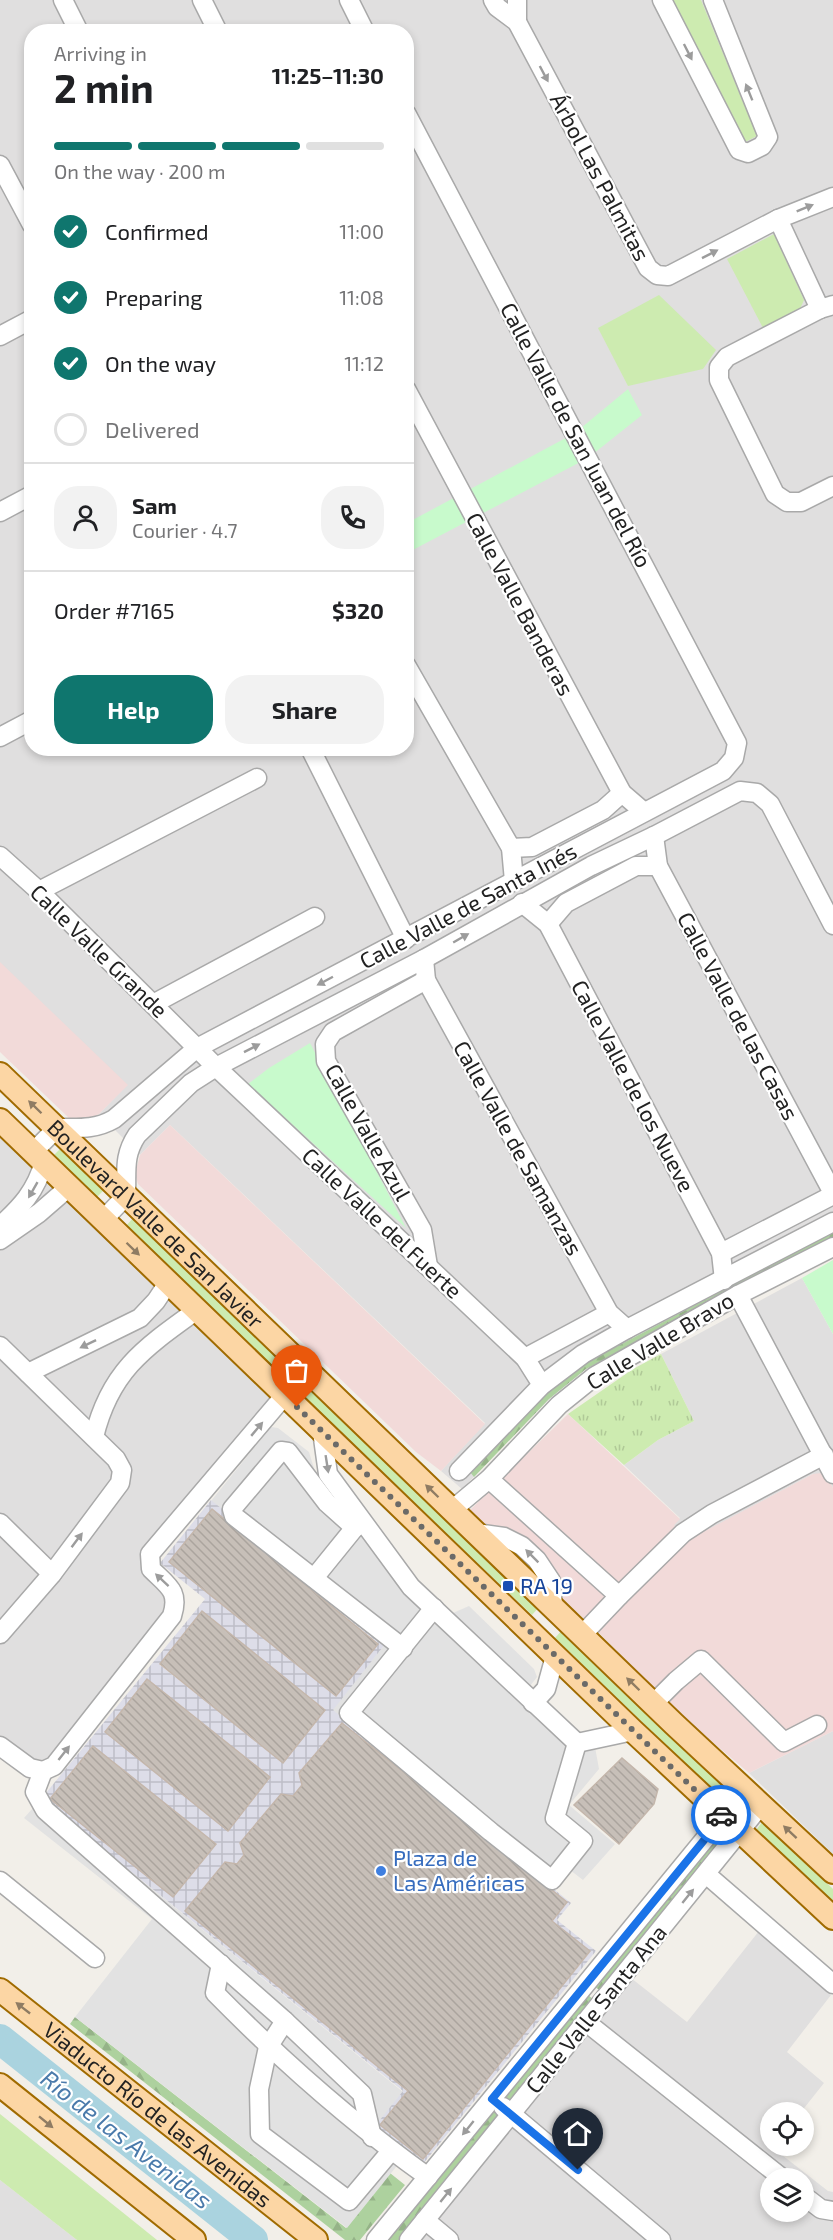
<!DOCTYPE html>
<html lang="en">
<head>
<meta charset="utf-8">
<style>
	:root { --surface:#fff; --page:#f2f2f2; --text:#202124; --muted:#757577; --line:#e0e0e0; --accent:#0f766e }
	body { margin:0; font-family:"Exo 2",sans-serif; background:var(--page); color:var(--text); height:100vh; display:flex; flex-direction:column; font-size:22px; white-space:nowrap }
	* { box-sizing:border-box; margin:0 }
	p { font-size:20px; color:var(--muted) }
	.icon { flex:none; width:33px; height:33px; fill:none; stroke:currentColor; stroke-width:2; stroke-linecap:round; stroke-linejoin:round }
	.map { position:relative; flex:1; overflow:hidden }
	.panel { position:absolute; left:24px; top:24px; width:390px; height:732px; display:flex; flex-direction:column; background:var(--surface); border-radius:24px; box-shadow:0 3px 9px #0003 }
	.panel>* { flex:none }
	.controls { position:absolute; left:760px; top:2102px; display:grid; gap:12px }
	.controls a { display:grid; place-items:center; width:54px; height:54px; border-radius:50%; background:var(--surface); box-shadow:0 3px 9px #0003; font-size:30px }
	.pin { position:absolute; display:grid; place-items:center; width:51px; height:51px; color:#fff; margin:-62px -26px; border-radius:50% 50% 50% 0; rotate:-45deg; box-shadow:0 0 6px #0007 }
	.pin .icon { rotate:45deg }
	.courier { position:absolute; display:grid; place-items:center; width:60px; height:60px; margin:-30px; border:4px solid #1a73e8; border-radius:50%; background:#fff; color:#222; box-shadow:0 2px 8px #0007 }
	.summary em { font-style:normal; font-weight:700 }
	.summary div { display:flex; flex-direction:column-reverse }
	.summary { display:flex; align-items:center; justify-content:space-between; height:102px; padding:0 30px }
	h1 { font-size:39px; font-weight:700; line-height:45px }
	.bar { display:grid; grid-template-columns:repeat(4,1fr); gap:9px 6px; align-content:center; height:72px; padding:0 30px }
	.bar i { height:8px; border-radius:4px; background:var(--line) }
	.bar .on { background:var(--accent) }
	.bar p { grid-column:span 4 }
	.line { display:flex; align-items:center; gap:15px; padding:0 30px; border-top:2px solid var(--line) }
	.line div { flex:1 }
	.round { display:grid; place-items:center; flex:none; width:63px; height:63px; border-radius:24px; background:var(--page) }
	ol { padding:0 30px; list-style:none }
	li { display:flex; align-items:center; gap:18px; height:66px }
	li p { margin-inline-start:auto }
	li .icon { padding:6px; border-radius:50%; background:var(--accent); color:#fff; stroke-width:4 }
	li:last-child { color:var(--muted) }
	li i { width:33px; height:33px; border:3px solid var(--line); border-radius:50% }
	.primary-button { display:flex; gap:12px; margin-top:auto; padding:12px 30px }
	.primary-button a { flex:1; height:69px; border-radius:24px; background:var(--accent); color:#fff; font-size:24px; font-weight:700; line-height:69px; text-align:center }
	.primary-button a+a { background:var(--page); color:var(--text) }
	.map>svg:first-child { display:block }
</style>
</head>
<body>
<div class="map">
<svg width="833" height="2240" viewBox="0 0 833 2240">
	<defs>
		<pattern id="grass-tufts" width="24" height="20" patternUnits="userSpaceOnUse" patternTransform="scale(1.5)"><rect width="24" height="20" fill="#cdebb0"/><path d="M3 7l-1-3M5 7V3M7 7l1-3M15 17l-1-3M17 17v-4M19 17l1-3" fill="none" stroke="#b0c997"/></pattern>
		<pattern id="forest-firs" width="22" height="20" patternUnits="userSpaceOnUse" patternTransform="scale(1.5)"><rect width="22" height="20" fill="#add19e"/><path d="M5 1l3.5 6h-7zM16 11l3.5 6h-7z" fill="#95b388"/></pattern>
		<pattern id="plaza-grid" width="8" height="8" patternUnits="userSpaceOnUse" patternTransform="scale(1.5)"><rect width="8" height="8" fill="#dddde8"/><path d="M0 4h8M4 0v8" fill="none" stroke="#bdbdc7"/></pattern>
		<pattern id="building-back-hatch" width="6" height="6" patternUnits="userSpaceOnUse" patternTransform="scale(1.5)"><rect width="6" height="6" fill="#c7bfb8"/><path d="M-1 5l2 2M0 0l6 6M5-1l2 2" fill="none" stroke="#aba49e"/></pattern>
	</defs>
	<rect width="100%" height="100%" fill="#f2efe9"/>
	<g fill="#e0dfdf" fill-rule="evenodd">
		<path d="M0,0H833V1237L586,1369L549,1399L462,1489L441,1471L485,1423L170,1125L140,1155L99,1114L127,1085L0,963ZM32,32H406V748H32Z"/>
		<polygon points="0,1131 276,1395 150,1550 171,1593 169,1615 51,1761 32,1763 0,1739"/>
		<polygon points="802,1278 833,1334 833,1488 829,1480 813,1474 690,1540 673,1525 680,1518 624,1465 658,1440 694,1421 661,1354"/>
		<polygon points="833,1731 833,1854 749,1773"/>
		<path d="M759,1931L831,1995L787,2052L824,2083L801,2112H771V2145H775L773,2148L828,2191L833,2192V2240H403L622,1971L687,2022ZM771,2178H804V2211H771Z"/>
		<polygon points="0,2180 77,2240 0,2240"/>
	</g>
	<g fill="#f2dad9">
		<polygon points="0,962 128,1085 99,1114 82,1122 69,1118 0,1052"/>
		<polygon points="170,1125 485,1424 441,1471 416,1452 138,1184 135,1174 140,1155"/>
		<polygon points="568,1414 680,1519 674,1525 690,1539 813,1474 822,1473 829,1480 833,1488 833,1731 749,1773 682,1716 588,1622 467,1513"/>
	</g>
	<polygon fill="url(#grass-tufts)" points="661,1354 694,1421 658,1440 624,1465 568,1414 633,1369"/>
	<g fill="url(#forest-firs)">
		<polygon points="833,1232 833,1237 586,1369 549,1399 474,1477 470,1472 545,1394 582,1365"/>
		<polygon points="718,1834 724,1839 601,1991 595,1987"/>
		<polygon points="588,1995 594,2000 399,2240 388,2240 494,2110 500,2115 503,2099"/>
		<polygon points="75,2017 346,2228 390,2173 405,2185 360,2240 345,2240 70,2024"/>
	</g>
	<g fill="#c8facc">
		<polygon points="628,389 642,415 588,458 407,553 407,523 575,433"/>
		<polygon points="310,1043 406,1228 248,1084 269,1068"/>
		<polygon points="833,1260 833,1334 802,1278"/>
	</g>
	<g fill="#cdebb0">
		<polygon points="672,0 701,0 757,136 745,142"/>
		<polygon points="774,234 804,300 800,309 763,328 727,259"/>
		<polygon points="659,295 716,350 703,369 628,386 598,328"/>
		<polygon points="60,1149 103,1191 96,1198 53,1156"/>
		<polygon points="133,1218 539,1607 532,1615 126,1226"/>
		<polygon points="563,1629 727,1789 720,1797 555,1638"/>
		<polygon points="763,1821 833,1889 833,1904 756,1830"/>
		<polygon points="0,2114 157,2240 77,2240 0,2180"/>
	</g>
	<g fill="#e2e2e2">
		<polygon points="271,1427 278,1428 309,1452 320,1488 403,1567 453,1613 469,1606 534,1669 537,1677 530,1686 595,1747 599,1769 569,1805 615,1844 583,1880 570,1870 553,1889 332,1710 386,1643 211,1501"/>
		<polygon points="41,1799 403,2092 376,2126 408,2152 347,2228 75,2017 152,1919 24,1818"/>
	</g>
	<path fill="url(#plaza-grid)" fill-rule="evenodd" d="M211,1500L386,1643L333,1710L571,1903L557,1920L596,1951L423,2164L375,2126L403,2091L41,1799L205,1599L160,1563ZM212,1509L378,1643L336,1696L169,1562ZM202,1611L325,1710L283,1762L160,1665ZM147,1679L270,1777L228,1830L105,1732ZM93,1746L215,1844L173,1897L50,1798ZM302,1785L552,1921L590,1952L423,2159L380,2125L408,2091L185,1911L225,1862L237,1864L244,1855L241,1843L281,1795L293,1796Z"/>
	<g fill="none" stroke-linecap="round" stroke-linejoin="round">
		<polyline stroke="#aad3df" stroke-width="30" points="0,2039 253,2240"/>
	</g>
	<g fill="url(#building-back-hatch)" stroke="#c4b6ab" stroke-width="1.5">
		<polygon points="212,1509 378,1644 336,1696 169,1562"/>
		<polygon points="202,1611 325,1710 283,1763 160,1664"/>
		<polygon points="147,1679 270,1777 228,1831 105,1732"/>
		<polygon points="342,1723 567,1902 552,1921 590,1951 423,2159 380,2125 408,2091 185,1911 225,1862 237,1864 244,1855 240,1843 281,1794 293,1796 302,1785 299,1773"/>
		<polygon points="93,1746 216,1844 173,1897 50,1799"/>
		<polygon points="622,1758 658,1789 654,1804 619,1844 574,1805"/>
	</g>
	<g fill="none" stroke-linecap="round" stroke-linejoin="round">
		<g stroke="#a9a9a9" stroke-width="21">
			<g id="minor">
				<polyline points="63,0 79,32"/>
				<polyline points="202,0 218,32"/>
				<polyline points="349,0 365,32"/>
				<polyline points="493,0 497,7 517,22 648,268 657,275 668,276 778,219 833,197"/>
				<polyline points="662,0 739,150 748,153 762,146 768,137 713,0"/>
				<polyline points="517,22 517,0"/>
				<polyline points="0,165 32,225"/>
				<polyline points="778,219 820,309"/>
				<polyline points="833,305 820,309 727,357 719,367 719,380 775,494 787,502 801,502 833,486"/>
				<polyline points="0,336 32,319"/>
				<polyline points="406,389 622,793 644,812"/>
				<polyline points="0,512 32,495"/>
				<polyline points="406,665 511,848 514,881"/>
				<polyline points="0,737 32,720"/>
				<polyline points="310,748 406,939"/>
				<polyline points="654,836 658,866 833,1193"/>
				<polyline points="511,848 532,847 603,810 622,793"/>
				<polyline points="0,856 39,891 216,1067 525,1358 542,1385"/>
				<polyline points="39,891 257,778"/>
				<polyline points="522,903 548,924 721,1253 724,1280"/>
				<polyline points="548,924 566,903 636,866 658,866"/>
				<polyline points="424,959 426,980 609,1313 627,1329"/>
				<polyline points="426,980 333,1032 325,1044 326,1061 422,1230 428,1266"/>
				<polyline points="153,1004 315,917"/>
				<path d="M33,1152L57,1128C78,1128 95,1130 114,1119L197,1048L723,771L734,758L737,743L406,113"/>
				<path d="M103,1220L126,1196C127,1171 123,1156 137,1135L191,1083L216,1067L424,959L591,866L654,836L740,791L757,793L770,804L833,925"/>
				<path d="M0,1226C21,1207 36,1191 44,1162"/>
				<polyline points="0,1240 39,1213 69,1187"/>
				<polyline points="721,1253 833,1195"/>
				<polyline points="738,1295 833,1474"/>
				<polyline points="0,1346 116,1459 122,1470 120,1483 52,1574 0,1634"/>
				<polyline points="525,1358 609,1313"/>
				<polyline points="28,1373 140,1318 156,1301 168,1283"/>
				<polyline points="322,1431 328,1474 411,1587 577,1743"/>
				<path d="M94,1437C110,1371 144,1348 197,1310"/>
				<polyline points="459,1471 542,1385 583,1354 627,1329 833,1222"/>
				<polyline points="489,1479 619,1596"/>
				<polyline points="452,1510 489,1479 559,1405 595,1376 738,1295 833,1247"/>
				<polyline points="0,1523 52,1574"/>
				<polyline points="355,1528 327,1503 288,1452 281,1451 232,1509 234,1516 403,1648"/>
				<polyline points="476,1533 504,1537 522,1546 537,1560 551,1581 553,1607"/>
				<polyline points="314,1578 361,1520"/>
				<polyline points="434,1608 349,1713 491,1832 552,1880 583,1841 555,1818 577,1743"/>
				<polyline points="582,1635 619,1596 683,1533 712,1514 824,1455"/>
				<polyline points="533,1703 546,1689 555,1656"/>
				<polyline points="653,1704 676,1681 701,1660 784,1742 817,1725"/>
				<polyline points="577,1743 633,1731"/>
				<path d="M0,1746L30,1768L43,1771L54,1766L172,1616C180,1591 168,1586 151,1569L150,1554L285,1395"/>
				<polyline points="43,1771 35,1792 45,1810 285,2021 362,2094 372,2137"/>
				<polyline points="706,1874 833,1984"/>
				<polyline points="0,1881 95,1958"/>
				<path d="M221,1964L215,1993C281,2060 351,2122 428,2177"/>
				<polyline points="285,2021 268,2047 259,2089 260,2134 349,2201 391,2151"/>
				<polyline points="586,2022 782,2178"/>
				<polyline points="503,2107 661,2240"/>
				<polyline points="804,2196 821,2209 833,2211"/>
				<polyline points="425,2220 449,2240"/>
				<polyline points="376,2240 745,1790"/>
				<polyline points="409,2240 761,1805"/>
			</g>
		</g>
		<g stroke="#a06b00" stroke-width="26">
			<g id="major">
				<path id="s1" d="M0,1074L674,1724L833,1872"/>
				<polyline points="0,1120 633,1731 833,1918"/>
				<path id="s2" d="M0,1990L316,2240"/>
				<polyline points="0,2085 194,2240"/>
			</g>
		</g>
		<use href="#minor" stroke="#fff" stroke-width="18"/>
		<use href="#major" stroke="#fcd6a4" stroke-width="22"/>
	</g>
	<defs><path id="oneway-solid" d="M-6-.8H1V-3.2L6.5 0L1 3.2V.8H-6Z" transform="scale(1.5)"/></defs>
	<g fill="#9c9c9c">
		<use href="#oneway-solid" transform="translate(688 52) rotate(63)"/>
		<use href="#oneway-solid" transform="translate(544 74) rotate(62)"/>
		<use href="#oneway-solid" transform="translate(749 92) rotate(-112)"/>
		<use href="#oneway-solid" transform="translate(805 208) rotate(-22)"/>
		<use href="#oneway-solid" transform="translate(710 254) rotate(-27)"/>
		<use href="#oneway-solid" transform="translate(461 938) rotate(-30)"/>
		<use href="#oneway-solid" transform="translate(325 981) rotate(152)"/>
		<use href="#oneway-solid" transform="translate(252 1048) rotate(-27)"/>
		<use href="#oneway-solid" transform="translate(33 1190) rotate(120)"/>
		<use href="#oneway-solid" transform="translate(88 1344) rotate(154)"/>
		<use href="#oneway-solid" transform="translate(257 1429) rotate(-50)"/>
		<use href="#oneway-solid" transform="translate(327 1464) rotate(81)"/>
		<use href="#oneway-solid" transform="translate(77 1540) rotate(-53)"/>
		<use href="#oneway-solid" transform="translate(532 1556) rotate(-135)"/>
		<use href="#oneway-solid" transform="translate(162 1580) rotate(-137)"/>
		<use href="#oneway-solid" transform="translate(64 1753) rotate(-52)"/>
		<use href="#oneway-solid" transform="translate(688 1896) rotate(-51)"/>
		<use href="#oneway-solid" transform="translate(468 2128) rotate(129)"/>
		<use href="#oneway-solid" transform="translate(446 2195) rotate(-51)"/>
	</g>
	<g fill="#8f7c63">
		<use href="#oneway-solid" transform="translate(35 1107) rotate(-136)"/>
		<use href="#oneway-solid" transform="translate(133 1249) rotate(44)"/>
		<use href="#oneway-solid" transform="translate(432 1491) rotate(-136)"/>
		<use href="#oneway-solid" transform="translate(633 1684) rotate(-136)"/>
		<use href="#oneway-solid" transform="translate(790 1832) rotate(-137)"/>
		<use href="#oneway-solid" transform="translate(23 2008) rotate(-142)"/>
		<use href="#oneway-solid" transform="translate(46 2122) rotate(39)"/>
	</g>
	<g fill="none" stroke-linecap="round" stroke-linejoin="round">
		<polyline stroke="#6b6a68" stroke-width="6" stroke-dasharray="0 10.8" points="297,1407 721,1815"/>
		<polyline stroke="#1a73e8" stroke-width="8" points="578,2170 492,2099 723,1817 721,1815"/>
	</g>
	<rect fill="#1a4fb4" stroke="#fff" stroke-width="2" x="502" y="1580" width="12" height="12" rx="3"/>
	<circle fill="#3f7fe0" stroke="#fff" stroke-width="2" cx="381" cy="1871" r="6"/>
	<g text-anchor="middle" stroke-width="4.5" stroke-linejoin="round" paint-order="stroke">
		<g font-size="22" fill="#222" stroke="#fff">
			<text transform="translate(600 177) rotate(62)" y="8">Árbol Las Palmitas</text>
			<text transform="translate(576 435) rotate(62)" y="8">Calle Valle de San Juan del Río</text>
			<text transform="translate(520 604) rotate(62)" y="8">Calle Valle Banderas</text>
			<text transform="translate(468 906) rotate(-28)" y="8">Calle Valle de Santa Inés</text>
			<text transform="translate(99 951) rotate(44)" y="8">Calle Valle Grande</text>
			<text transform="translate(738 1016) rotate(62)" y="8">Calle Valle de las Casas</text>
			<text transform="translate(633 1086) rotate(62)" y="8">Calle Valle de los Nueve</text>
			<text transform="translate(368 1132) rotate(61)" y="8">Calle Valle Azul</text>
			<text transform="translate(518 1148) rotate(61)" y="8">Calle Valle de Samanzas</text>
			<text transform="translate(382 1223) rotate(43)" y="8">Calle Valle del Fuerte</text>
			<text dy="8" stroke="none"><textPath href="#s1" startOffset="216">Boulevard Valle de San Javier</textPath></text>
			<text transform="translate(660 1341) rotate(-31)" y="8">Calle Valle Bravo</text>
			<text transform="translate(596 2009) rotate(-51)" y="8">Calle Valle Santa Ana</text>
			<text dy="8" stroke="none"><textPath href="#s2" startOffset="201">Viaducto Río de las Avenidas</textPath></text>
		</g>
		<g font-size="22" fill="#164399" stroke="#fff" text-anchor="start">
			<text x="520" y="1594">RA 19</text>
		</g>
		<g font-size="22" fill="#366cbe" stroke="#fff" text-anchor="start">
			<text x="393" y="1866">Plaza de<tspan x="393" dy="25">Las Américas</tspan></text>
		</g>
		<g font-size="24" font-style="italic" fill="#4a7aab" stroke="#fff">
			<text transform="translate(126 2140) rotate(38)" y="8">Río de las Avenidas</text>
		</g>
	</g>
</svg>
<div class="controls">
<a><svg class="icon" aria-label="locate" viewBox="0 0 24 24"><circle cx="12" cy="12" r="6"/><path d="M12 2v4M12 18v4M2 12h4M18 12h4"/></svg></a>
<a><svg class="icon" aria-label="layers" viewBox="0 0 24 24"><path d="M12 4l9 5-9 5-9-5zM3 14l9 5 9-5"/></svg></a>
</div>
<div class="pin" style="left:297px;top:1407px;background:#ea580c"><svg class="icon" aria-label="bag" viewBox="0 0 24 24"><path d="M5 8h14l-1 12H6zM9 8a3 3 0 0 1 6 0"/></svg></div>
<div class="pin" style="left:578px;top:2170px;background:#1f2937"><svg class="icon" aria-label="home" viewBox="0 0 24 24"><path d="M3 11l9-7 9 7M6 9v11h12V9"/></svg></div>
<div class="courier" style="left:721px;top:1815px"><svg class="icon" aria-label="car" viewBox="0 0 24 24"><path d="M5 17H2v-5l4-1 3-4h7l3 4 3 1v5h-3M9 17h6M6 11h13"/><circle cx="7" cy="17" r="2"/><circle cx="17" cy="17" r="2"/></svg></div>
<section class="panel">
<div class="summary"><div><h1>2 min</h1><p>Arriving in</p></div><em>11:25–11:30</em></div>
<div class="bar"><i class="on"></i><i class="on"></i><i class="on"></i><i></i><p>On the way · 200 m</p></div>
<ol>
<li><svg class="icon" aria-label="check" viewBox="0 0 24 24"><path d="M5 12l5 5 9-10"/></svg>Confirmed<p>11:00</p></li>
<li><svg class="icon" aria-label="check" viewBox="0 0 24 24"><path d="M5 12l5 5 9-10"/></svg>Preparing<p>11:08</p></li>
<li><svg class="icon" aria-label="check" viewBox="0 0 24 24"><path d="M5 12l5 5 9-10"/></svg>On the way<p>11:12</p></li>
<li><i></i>Delivered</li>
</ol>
<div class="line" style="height:108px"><a class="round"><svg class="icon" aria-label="person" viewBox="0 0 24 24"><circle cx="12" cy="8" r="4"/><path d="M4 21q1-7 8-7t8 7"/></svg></a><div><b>Sam</b><p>Courier · 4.7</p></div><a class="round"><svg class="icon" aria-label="phone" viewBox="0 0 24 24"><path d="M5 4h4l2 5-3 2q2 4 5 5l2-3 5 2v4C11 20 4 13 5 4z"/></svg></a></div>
<div class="line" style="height:78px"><div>Order #7165</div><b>$320</b></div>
<div class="primary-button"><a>Help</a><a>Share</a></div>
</section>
</div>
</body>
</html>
